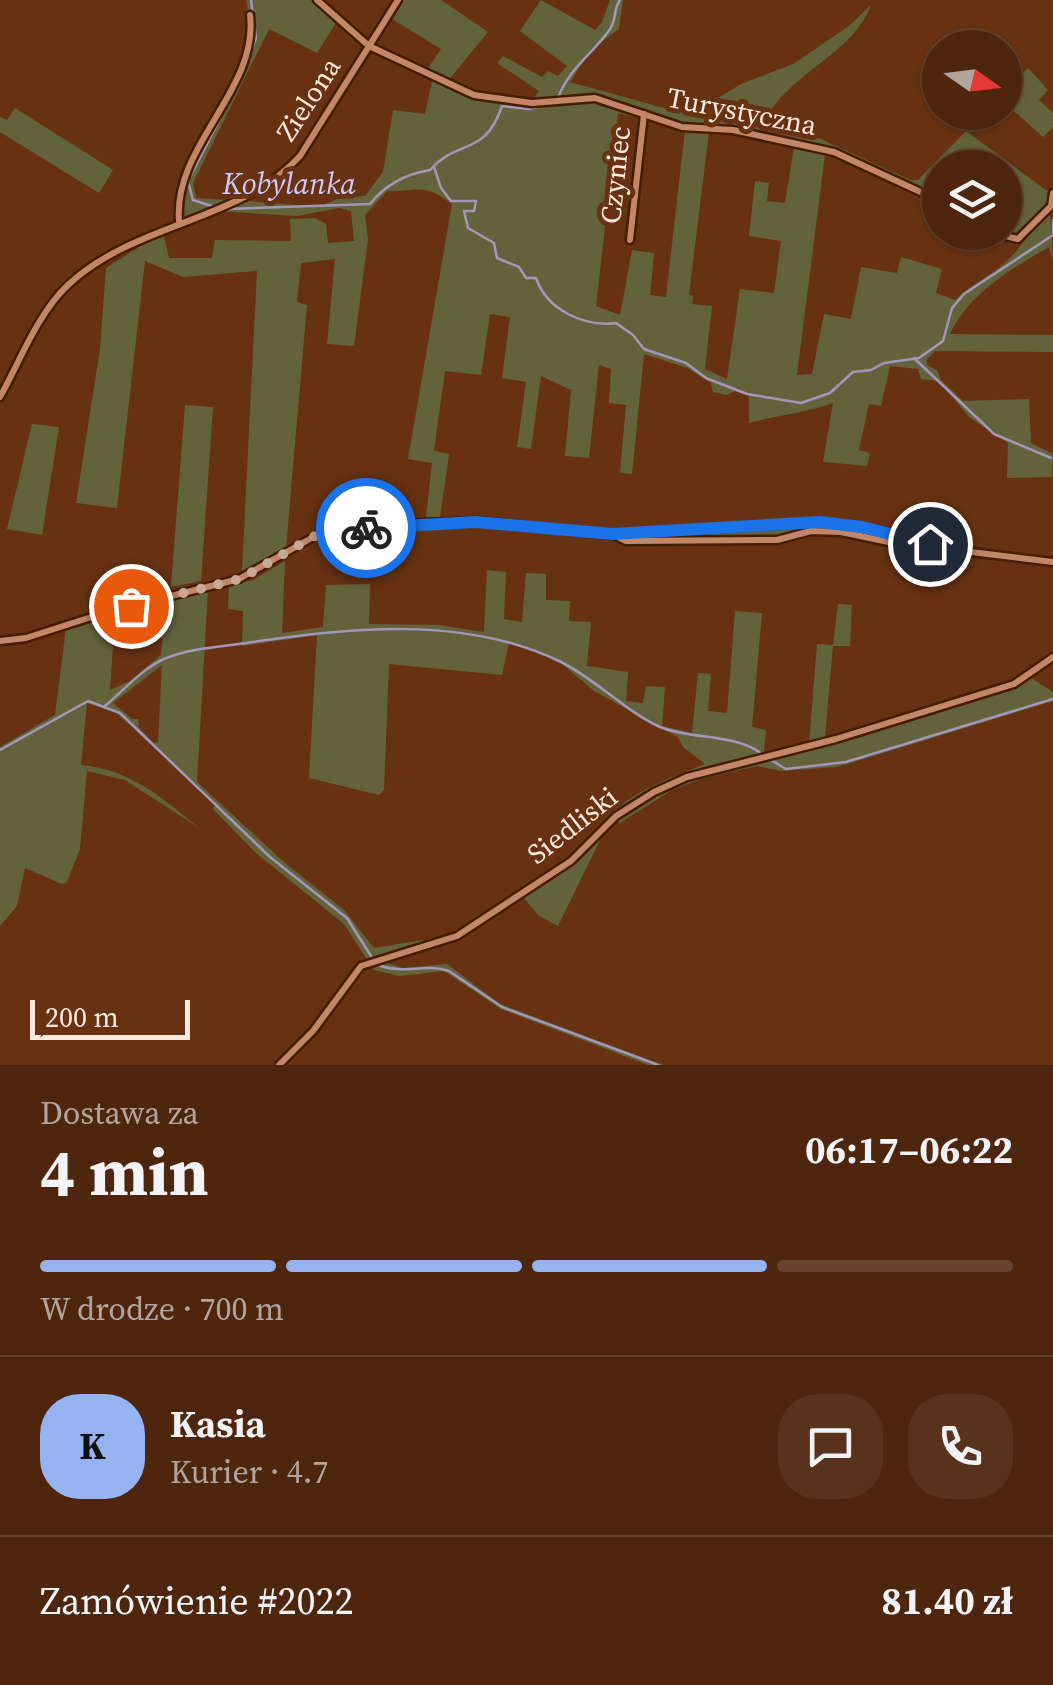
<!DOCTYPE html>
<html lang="pl">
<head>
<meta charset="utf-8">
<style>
	:root { --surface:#4e260e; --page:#58321c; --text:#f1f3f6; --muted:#b3a59e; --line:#65432e; --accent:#95b2f1 }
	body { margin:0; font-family:"Source Serif 4",serif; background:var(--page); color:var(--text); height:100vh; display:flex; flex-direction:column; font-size:38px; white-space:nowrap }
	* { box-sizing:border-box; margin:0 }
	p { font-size:32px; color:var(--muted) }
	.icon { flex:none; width:55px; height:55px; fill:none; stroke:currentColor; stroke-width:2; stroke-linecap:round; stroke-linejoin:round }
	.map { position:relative; height:1065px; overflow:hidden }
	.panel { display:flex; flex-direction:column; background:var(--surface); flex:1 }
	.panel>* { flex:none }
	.needle { width:65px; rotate:104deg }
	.buttons { position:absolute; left:922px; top:30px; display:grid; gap:20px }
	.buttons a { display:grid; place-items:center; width:100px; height:100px; border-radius:50%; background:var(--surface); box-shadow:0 2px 8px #0004,0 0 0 2px var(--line); font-size:50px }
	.scale { position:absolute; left:30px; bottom:25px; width:160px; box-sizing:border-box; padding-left:10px; border:5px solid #fce8dd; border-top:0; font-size:28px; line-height:35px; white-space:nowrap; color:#fce8dd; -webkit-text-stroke:8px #683212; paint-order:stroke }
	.pin { position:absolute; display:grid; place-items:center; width:85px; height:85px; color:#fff; margin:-42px; border:5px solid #fff; border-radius:50%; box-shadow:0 2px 10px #0007 }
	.courier { position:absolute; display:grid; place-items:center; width:100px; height:100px; margin:-50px; border:8px solid #1a73e8; border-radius:50%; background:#fff; color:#222; box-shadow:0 2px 12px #0007 }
	.headline em { font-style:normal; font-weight:700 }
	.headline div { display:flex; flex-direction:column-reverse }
	.headline { display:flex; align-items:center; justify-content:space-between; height:170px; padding:0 40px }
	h1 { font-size:65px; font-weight:700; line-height:75px }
	.bar { display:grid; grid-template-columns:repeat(4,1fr); gap:15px 10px; align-content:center; height:120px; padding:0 40px }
	.bar i { height:12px; border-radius:8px; background:var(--line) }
	.bar .selected { background:var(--accent) }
	.bar p { grid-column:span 4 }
	.line { display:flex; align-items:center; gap:25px; padding:0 40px; border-top:2px solid var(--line) }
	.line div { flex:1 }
	.round { display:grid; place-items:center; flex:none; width:105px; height:105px; border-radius:40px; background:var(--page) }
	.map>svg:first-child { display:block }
</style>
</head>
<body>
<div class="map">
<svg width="1053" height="1065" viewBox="0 0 1053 1065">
	<rect width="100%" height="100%" fill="#683212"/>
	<g fill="#63633b" fill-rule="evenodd">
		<polygon points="246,0 312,0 338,20 317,53 269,29 193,183 196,198 228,200 185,217 180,211 186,178 250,51 253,36"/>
		<polygon points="403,0 441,0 488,32 447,82 426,71 441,49 392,19"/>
		<path d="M541,0L595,30L602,22L610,0H623L619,29L592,48L570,82L664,108L703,107L741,84L793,64L849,26L871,5C854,52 793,72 768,115L910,180H918L966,131L1050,193V208L1009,238L993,233L1005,232V168H940V199C866,159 779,122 694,125L709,132L689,295L693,296L692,304L712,306L705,369L727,379L740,289L774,293L781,241L749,236L755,181L769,183L767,201L785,203L794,147L825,154L797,375L812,374L824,314L851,319L861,267L897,273L901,257L942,269L936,293L955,300C971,284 991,276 1007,261C1023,247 1030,226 1050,215L1053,261L1049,247C1011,269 969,293 950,334L1053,335V352L935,351L927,359V365L937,370L941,380L963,401L1029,399L1031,443L1053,454L1052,477L1007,478L1008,443L969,417L939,381L921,379L918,369L890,366L881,406L869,404L859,450L870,453L867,466L823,462L833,403C805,413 779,415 749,423V395L735,391L726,395L713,392L711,383L687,368L644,354L632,474L620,473L626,405L609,403L611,369L599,365L589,458L565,456L571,390L541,376L531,449L517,447L526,382L502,378L510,317L490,314L481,375L445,371L434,451L449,454L440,517H426L432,463L408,459L452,204C423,182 419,192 387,191L365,215L368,240L354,346L327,344L335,259L301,263L297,302L307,305L286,548L242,571L257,271L183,277L145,261L117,508L76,503L100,349L106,268L163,232L169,258H212L215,240L291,241L290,219L315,218L326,224L328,243L354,241L351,211L339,208L297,216L215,211L249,201L318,207L340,198L365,196L383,172L393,110L425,114L432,81L473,98L533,100L539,91L497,63L503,56L542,77L548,71L558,76L567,66L520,31ZM618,113L685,130L666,297L650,295L654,253L632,250L620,315L596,306Z"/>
		<polygon points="1028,68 1048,90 1039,100 1053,113 1053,127 1043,137 1005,103 1005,91"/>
		<polygon points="15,108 113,170 99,193 0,132 0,117 7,120"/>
		<polygon points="185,405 213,407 201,581 171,587"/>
		<polygon points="32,424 59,427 42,535 7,529"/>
		<polygon points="821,524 862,529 902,541 837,530 776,537 623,537 777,530"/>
		<path d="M285,561L282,633L323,627L326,585L370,584L369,624L439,625L484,632L487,570L506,572L504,619L522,622L526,573L546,574V600L570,601L569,621L591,622L587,666L628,672L626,701L643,703L646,686L665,687L662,726L692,733L698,673L711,674L708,711L727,713L735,611L762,613L752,727L766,730L764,752L675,777L608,821L606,819C635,789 668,779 705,764L683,747L678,737L594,691L560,662L509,643L502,675L389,664L384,790L379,795L309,778L317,635L242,646L243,611L228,609L229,585L253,580Z"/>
		<path d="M208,590L197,782L285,863L344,910L374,948L423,940L424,942L383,955L384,962L403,968L447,964L500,1004L663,1065H648L501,1009L444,971L399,976L374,970L344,924L256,853L213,809L215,805L128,723L116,713L87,703L81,765C129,769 163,798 199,828L125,780L87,771L80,849L67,882L62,884L25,868L17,906L0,926V747L55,715L66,628L115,615L110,690L130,681L161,655L165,603ZM162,665L158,742L154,743L139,728L138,719H132L113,703Z"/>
		<polygon points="838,604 852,605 850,646 833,646 825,737 809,743 817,644 833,645"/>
		<polygon points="1031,678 1053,692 1053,701 837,767 781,771 757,766 701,779 672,790 620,823 617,821 648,798 687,779 833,742 1015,687"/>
		<polygon points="604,832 558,926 539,916 523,897 503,909 501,906 576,861"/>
	</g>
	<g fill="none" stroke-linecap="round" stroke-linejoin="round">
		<g stroke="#a097ba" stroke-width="2.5">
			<polyline points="244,71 256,38 251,0"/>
			<path d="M558,98C569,68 594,53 610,29C617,19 613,9 620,0"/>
			<path d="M434,167L441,188L451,201H476L474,211H464L468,228L494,243L497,258L519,267L526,278H536C547,310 584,327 616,323L633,335L644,349L686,363L706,378L747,394L801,403L830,393L853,372L871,370L884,363L919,358L943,341L952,308L964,294L1053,235V220"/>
			<polyline points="218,208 193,200 188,181 227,105"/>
			<path d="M226,209L370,204C385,185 406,174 430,170C457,139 485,157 502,106L529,109L551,104"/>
			<polyline points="914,358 994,434 1051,458"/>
			<path d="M105,706C123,691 143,668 164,659C190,648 218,647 246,643C348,628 463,615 559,661C595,678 623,710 660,727C692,740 734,733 762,754"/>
			<polyline points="0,750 88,701 120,713 270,857 347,918 371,956"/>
			<polyline points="771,760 786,769 846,762 1053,699"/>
			<path d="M378,965C403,975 425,963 449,971L502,1007L658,1065"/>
		</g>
		<g stroke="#451d04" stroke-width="11">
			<g id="minor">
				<polyline points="317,0 369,46 474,95 532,103 595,98 682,127 733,130 834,152 940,201"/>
				<path d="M179,221C173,145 259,90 250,15"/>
				<polyline points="989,232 1018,239 1051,206 1053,193"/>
				<polyline points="630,240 644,114"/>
				<path d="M0,397C20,361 38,313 68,285C135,222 240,222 300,156L398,0"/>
				<polyline points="614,535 626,541 777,540 811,531 841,532 903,545 912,543"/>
				<polyline points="0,641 26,638 107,612 239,579 315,536 398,524 477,521 613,535 820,522 862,527 955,550 1053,562"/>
				<polyline points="279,1065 313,1031 361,966 457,936 571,861 616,816 654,792 687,777 836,739 1014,684 1053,657"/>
			</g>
		</g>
		<use href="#minor" stroke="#c38666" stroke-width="6"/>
	</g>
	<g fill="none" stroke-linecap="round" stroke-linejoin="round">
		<polyline stroke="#c8a896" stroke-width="10" stroke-dasharray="0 18" points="131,606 240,579 315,536 366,528"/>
		<polyline stroke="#1a73e8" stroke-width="12" points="366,528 476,522 612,534 820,522 862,527 930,544"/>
	</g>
	<g text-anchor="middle" stroke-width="10" stroke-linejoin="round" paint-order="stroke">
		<g font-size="28" fill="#fce8dd" stroke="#683212">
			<text transform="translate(308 99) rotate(-57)" y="10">Zielona</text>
			<text transform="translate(742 111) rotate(11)" y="10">Turystyczna</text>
			<text transform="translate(615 175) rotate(-84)" y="10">Czyniec</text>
			<text transform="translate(572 825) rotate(-38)" y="10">Siedliski</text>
		</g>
		<g font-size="30" font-style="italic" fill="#cdc9fb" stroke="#683212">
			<text x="289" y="194">Kobylanka</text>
		</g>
	</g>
</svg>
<div class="buttons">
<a><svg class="needle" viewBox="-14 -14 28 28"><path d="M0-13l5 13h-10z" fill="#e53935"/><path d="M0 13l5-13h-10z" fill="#b3a59e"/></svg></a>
<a><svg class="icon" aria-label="layers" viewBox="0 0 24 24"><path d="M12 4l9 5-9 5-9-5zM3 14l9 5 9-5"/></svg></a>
</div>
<div class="scale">200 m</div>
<div class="pin" style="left:131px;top:606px;background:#ea580c"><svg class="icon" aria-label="bag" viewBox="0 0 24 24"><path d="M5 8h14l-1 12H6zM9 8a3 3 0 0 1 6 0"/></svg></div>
<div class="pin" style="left:930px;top:544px;background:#1f2937"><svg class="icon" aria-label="home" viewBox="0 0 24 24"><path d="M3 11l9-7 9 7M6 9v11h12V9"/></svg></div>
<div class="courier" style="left:366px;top:528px"><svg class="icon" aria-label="bike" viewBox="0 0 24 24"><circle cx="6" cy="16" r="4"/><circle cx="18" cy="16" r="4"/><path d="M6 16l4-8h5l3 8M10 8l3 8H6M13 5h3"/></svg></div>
</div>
<section class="panel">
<div class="headline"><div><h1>4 min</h1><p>Dostawa za</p></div><em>06:17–06:22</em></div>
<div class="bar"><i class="selected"></i><i class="selected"></i><i class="selected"></i><i></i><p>W drodze · 700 m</p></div>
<div class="line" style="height:180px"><b class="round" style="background:var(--accent);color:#111">K</b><div><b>Kasia</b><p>Kurier · 4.7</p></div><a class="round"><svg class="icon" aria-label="chat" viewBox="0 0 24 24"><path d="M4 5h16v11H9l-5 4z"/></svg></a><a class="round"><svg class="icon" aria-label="phone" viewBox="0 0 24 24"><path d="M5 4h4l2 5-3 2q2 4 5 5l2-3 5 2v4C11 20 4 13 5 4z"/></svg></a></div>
<div class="line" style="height:130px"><div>Zamówienie #2022</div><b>81.40 zł</b></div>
</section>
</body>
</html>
